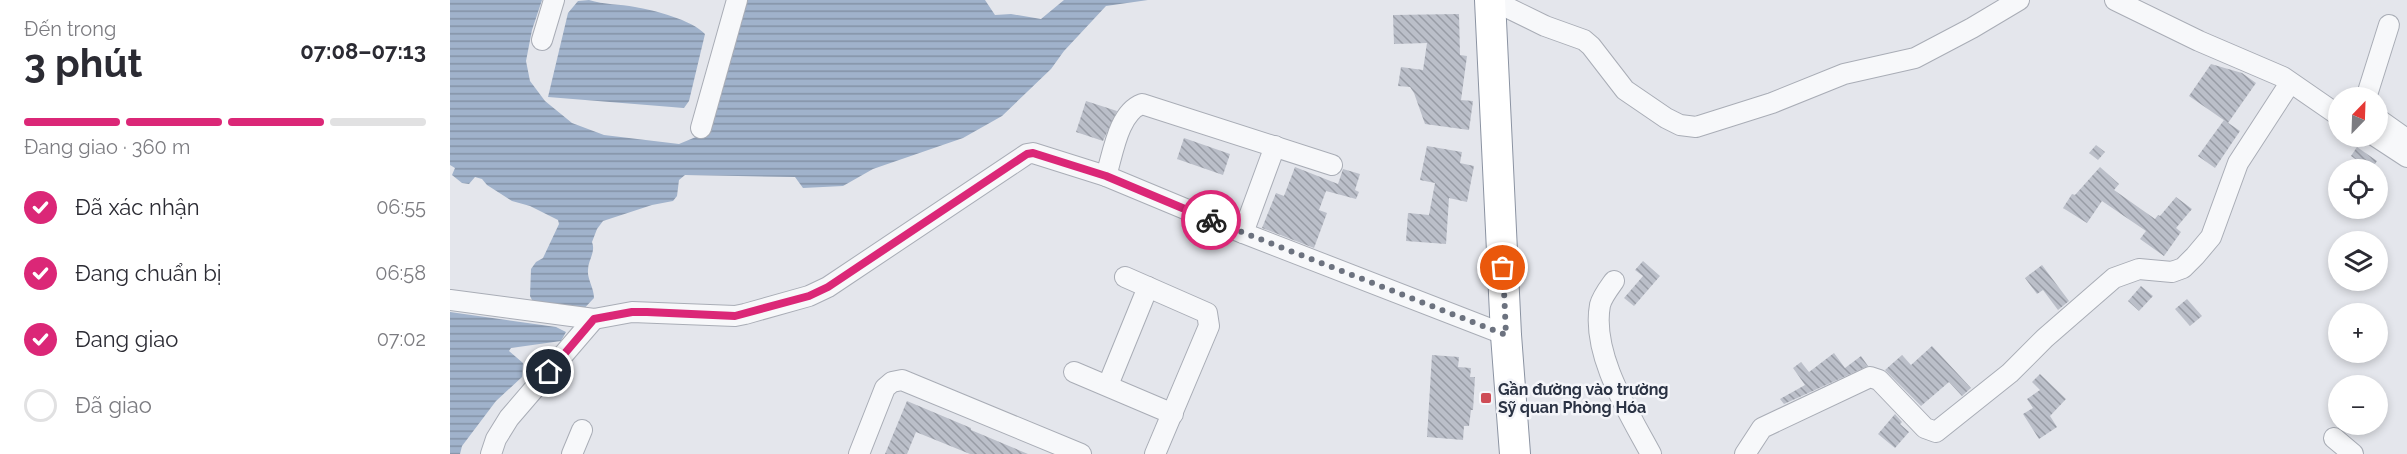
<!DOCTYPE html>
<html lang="vi">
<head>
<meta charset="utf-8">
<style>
	:root { --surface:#fff; --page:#f2f2f3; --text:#2b2b33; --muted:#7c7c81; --line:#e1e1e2; --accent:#db2777 }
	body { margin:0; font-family:Raleway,sans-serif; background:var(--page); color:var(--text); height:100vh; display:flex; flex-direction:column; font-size:22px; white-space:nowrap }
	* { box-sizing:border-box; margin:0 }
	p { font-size:20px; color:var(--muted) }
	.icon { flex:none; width:33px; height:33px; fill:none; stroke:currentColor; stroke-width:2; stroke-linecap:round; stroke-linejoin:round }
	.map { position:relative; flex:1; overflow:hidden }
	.details { display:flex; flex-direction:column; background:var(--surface); width:450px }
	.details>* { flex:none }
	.needle { width:39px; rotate:23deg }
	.tools { position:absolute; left:1878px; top:87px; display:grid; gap:12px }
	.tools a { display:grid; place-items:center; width:60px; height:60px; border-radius:50%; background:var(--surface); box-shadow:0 3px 9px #0003; font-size:30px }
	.pin { position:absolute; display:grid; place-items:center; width:51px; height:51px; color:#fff; margin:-26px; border:3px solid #fff; border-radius:50%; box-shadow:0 2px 6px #0007 }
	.courier { position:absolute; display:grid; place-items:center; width:60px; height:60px; margin:-30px; border:4px solid #db2777; border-radius:50%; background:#fff; color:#222; box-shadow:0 2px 8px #0007 }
	.headline em { font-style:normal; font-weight:700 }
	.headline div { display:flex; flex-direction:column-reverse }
	.headline { display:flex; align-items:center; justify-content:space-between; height:102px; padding:0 24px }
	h1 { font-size:39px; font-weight:700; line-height:45px }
	.bar { display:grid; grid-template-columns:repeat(4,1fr); gap:9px 6px; align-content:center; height:72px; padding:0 24px }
	.bar i { height:8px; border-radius:4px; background:var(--line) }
	.bar .current { background:var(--accent) }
	.bar p { grid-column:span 4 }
	ol { padding:0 24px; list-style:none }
	li { display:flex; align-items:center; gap:18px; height:66px }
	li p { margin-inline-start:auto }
	li .icon { padding:6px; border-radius:50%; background:var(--accent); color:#fff; stroke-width:4 }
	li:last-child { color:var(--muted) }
	li i { width:33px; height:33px; border:3px solid var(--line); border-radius:50% }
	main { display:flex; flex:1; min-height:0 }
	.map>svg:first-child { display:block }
</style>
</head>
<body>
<main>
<section class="details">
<div class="headline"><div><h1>3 phút</h1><p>Đến trong</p></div><em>07:08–07:13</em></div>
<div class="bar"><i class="current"></i><i class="current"></i><i class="current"></i><i></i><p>Đang giao · 360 m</p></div>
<ol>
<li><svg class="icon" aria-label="check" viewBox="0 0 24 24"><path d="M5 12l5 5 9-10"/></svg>Đã xác nhận<p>06:55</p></li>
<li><svg class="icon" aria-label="check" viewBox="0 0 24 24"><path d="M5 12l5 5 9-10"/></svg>Đang chuẩn bị<p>06:58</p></li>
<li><svg class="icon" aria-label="check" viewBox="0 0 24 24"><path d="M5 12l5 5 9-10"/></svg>Đang giao<p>07:02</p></li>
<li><i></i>Đã giao</li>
</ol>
</section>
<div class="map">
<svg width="1957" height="454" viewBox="0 0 1957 454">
	<defs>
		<pattern id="water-rules" width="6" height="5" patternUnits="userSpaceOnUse" patternTransform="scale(1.5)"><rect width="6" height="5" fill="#a0b2cb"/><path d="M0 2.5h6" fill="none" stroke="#8391a6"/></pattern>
		<pattern id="building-back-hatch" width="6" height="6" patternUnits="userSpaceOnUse" patternTransform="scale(1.5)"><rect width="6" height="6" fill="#bbbfc9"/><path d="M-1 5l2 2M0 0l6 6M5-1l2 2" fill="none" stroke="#989ca5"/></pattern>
	</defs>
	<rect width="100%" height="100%" fill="#e4e6ec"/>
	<g fill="url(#water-rules)">
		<path d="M0,0H92L82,30L76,61L80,81L95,101L122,123L154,135L229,144L253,134L293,0H535L545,15L561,14L591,19L614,0H698L656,6L614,51L601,69L552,116L513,138L423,169L393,186L353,188L345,177L235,175L229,180L227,196L223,201L202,205L153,221L147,229L142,242C146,252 138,260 138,270C137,279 144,288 144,298L128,315L84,304L80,296L81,269L86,262L93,258L109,224L108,220L80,206L62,201L37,185L32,179L25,177L19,184L12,183L2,175L5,168L0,165Z"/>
		<path d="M139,0C154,5 170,4 185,7C204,10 242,20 255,34L239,101L234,108L98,97L118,13L128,1Z"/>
		<polygon points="0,312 106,327 116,332 111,341 61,348 59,351 73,363 72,377 46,401 12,446 10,454 0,454"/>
	</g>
	<g fill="url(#building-back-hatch)">
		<polygon points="1009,14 1010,55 1017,56 1011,100 1023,101 1019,130 975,124 964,93 960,87 948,86 951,67 973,70 977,43 944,44 943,15"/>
		<polygon points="1761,64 1792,73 1806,83 1778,123 1739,96"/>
		<polygon points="636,101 667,111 653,141 626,132"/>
		<polygon points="1774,120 1790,131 1765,168 1748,156"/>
		<polygon points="734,138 780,154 773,175 727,159"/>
		<polygon points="1646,145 1655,152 1648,160 1639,153"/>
		<polygon points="977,146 1012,152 1010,163 1024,166 1017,202 999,198 996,244 956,241 958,213 979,215 985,183 970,180"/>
		<polygon points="1907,147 1927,161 1921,170 1901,156"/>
		<polygon points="845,167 888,184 893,169 910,174 905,190 909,192 906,199 876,191 869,210 877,213 864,248 812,228 826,193 834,196"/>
		<polygon points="1650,167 1669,184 1664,190 1705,219 1708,215 1710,216 1726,197 1742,209 1726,228 1731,232 1714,256 1690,239 1696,231 1652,201 1637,223 1613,208 1622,194 1625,195"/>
		<polygon points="1193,261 1210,276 1184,306 1174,298 1193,276 1185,270"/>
		<polygon points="1592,265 1619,301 1608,310 1593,290 1587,294 1575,278"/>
		<polygon points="1691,286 1703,296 1689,311 1678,301"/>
		<polygon points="1737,299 1752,316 1740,326 1725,309"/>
		<polygon points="1482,346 1521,388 1512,396 1499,382 1471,406 1435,370 1452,355 1461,365"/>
		<polygon points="1384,353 1395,368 1411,356 1418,366 1334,404 1330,399 1355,385 1343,368 1351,362 1359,372"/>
		<polygon points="982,355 1009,357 1008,367 1021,368 1020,377 1025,377 1023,410 1021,410 1019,426 1014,426 1013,440 977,437"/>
		<polygon points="1590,374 1616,399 1600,416 1607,427 1589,439 1573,414 1583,408 1577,399 1590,390 1582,382"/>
		<polygon points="457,401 521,428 521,430 578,454 520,454 466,432 457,454 435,454"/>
		<polygon points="1445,414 1452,422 1450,424 1459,432 1445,448 1428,434"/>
	</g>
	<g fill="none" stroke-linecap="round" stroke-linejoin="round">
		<g stroke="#a9adb6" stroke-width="22">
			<g id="minor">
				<polyline points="1042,0 1095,26 1134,40 1141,46 1175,90 1216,118 1230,125 1246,127 1322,103 1394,74 1465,58 1522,28 1569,0"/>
				<polyline points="1665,0 1749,41 1833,77 1888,115"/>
				<polyline points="92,40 104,0"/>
				<polyline points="1916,98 1939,25"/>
				<polyline points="1928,119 1955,138 1957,143"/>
				<polyline points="251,128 287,0"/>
				<polyline points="1925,136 1957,157"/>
				<path d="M656,176C663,154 668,113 692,104L882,165"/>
				<polyline points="793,233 825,146"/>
				<polyline points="675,277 757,313 759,326 705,454"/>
				<path d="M1164,281C1159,288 1152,297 1150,305C1141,354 1179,413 1201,454"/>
				<polyline points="0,300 144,319 182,312 285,316 295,314 359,296 378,287 577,154 583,153 656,176 793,233 1056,335"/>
				<polyline points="624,372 723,414"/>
				<polyline points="658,385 698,287"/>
				<polyline points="1884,438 1903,454"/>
				<polyline points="41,454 46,439 59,418 144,319"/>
				<polyline points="122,454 132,430"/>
				<polyline points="409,454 435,388 442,382 452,380 631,454"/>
				<polyline points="1295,454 1312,428 1420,377 1429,380 1475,428 1486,432 1560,373 1595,338 1664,278 1689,269 1722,272 1733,268 1745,256 1761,237 1788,163 1840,83"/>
			</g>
		</g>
		<g stroke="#8b93a2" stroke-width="32">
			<polyline id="highway" points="1040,0 1056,335 1065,454"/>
		</g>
		<use href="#minor" stroke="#f7f8fa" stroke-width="20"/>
		<use href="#highway" stroke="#fff" stroke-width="30"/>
	</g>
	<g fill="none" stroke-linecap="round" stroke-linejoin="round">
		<polyline stroke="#6c727f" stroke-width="6" stroke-dasharray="0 10.8" points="761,220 1056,335 1053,268"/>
		<polyline stroke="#db2777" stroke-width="8" points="99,372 144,319 182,312 197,312 285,316 359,296 378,287 577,154 583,153 656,176 761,220"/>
	</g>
	<rect fill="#ce4c56" stroke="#f4f5f9" stroke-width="2" x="1030" y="392" width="12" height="12" rx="3"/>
	<g text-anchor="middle" stroke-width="5" stroke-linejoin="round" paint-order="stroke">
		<g font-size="16" font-weight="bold" fill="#2b3344" stroke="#f4f5f9" text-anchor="start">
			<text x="1048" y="395">Gần đường vào trường<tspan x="1048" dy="18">Sỹ quan Phòng Hóa</tspan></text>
		</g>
	</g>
</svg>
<div class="tools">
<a><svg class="needle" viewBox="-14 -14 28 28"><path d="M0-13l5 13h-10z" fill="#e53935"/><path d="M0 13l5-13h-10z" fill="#7c7c81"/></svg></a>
<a><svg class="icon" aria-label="locate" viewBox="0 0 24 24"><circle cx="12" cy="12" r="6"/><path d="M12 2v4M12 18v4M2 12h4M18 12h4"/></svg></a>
<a><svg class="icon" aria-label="layers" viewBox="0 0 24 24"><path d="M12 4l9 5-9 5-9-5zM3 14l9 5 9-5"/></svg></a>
<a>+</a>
<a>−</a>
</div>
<div class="pin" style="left:1053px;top:268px;background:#ea580c"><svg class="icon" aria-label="bag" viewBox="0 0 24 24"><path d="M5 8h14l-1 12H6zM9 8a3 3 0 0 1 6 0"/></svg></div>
<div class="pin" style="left:99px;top:372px;background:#1f2937"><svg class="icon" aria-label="home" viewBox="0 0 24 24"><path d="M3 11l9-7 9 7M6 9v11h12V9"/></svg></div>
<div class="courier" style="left:761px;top:220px"><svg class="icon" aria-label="bike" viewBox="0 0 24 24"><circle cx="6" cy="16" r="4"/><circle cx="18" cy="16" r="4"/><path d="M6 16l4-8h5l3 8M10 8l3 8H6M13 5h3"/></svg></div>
</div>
</main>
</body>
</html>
